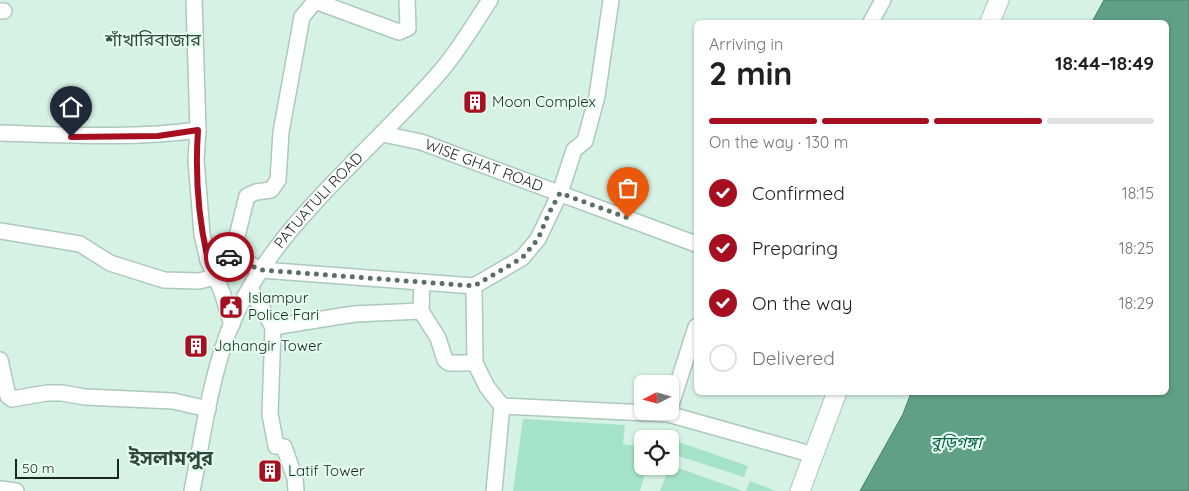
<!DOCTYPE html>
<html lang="en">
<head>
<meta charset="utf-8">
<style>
	:root { --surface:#fff; --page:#f2f2f2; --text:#202124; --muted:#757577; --line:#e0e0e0; --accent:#a60f20 }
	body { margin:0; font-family:Quicksand,"Noto Sans Bengali",sans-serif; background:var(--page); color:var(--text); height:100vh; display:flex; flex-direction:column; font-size:19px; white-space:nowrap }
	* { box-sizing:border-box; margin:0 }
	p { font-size:16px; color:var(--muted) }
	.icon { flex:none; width:28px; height:28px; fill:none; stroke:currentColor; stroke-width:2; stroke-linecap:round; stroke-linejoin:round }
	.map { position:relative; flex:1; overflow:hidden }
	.details { position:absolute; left:694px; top:20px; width:475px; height:375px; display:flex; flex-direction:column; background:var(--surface); border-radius:8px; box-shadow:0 1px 4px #0004 }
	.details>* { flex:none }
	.needle { width:32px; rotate:264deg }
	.fabs { position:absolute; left:634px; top:375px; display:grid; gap:10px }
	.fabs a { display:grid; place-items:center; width:45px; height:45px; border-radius:8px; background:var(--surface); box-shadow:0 1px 4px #0004; font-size:25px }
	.scale { position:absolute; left:15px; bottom:12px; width:104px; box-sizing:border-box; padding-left:5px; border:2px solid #1c2722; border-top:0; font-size:14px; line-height:18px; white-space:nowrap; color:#1c2722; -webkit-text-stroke:4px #e7fef3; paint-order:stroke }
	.pin { position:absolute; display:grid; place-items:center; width:42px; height:42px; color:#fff; margin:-51px -21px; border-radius:50% 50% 50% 0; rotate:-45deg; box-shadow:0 0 5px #0007 }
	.pin .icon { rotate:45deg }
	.courier { position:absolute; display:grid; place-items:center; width:50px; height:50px; margin:-25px; border:4px solid #a60f20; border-radius:50%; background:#fff; color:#222; box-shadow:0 1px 6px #0007 }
	.summary em { font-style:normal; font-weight:800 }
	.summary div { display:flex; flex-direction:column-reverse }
	.summary { display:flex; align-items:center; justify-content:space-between; height:85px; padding:0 15px }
	h1 { font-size:32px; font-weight:800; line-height:38px }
	.bar { display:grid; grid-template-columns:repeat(4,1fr); gap:8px 5px; align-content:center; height:60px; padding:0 15px }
	.bar i { height:6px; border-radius:4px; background:var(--line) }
	.bar .on { background:var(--accent) }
	.bar p { grid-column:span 4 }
	ol { padding:0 15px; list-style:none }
	li { display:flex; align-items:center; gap:15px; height:55px }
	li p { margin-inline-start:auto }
	li .icon { padding:5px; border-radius:50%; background:var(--accent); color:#fff; stroke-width:4 }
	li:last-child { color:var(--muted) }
	li i { width:28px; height:28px; border:2px solid var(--line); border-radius:50% }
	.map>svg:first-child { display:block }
</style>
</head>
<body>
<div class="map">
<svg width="1189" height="491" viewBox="0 0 1189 491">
	<rect width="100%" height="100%" fill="#d6f2e5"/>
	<g fill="#a5e3c8">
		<polygon points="523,419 625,425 623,444 639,446 640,441 642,442 642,466 647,466 640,491 513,491"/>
		<polygon points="676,441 748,466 744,477 672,454"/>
		<polygon points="670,465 743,491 660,491"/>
		<polygon points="750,481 776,491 746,491"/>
	</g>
	<polygon fill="#5fa086" stroke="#4b7c68" points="1104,0 1189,0 1189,491 860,491 903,414 911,393 1166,392 1166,22 1092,22"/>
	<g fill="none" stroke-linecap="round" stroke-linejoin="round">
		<g stroke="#adc8bc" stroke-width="18">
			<g id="minor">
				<polyline points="194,0 198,130 196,160 202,234 208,260 222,292 232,325"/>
				<polyline points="315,1 399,32 408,28 407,0"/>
				<polyline points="0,11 4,11"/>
				<polyline points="871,22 883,0"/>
				<path d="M0,133C66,135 132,139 198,130"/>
				<path id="s1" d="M383,134L421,142L696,244"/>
				<polyline points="0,231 80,244 110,263 164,280 199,281 215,277"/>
				<polyline points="232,256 247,196 256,192 271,190 278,180 281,132 302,17 316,0"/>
				<polyline points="208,260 232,256 262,270 474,286 522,258 538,239 560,193 574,150 585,141 597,96 611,0"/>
				<polyline points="422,282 421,311 438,338 445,360 449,363 475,363"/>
				<polyline points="474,286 475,363 487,387 502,406"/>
				<polyline points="250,288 273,327 270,414 276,446 284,447 295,478 296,491"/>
				<polyline points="273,327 354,314 421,311"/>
				<polyline points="0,360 8,396 12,399 47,393 62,393 85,397 173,401 208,409"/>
				<polyline points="670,408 696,327"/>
				<polyline points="0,489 16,491"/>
				<path id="s2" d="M192,491C203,436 210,378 231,325C273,225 371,152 440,72C459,50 474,24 490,0"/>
				<polyline points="494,491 502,406 668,414 814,455"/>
			</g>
		</g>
		<g stroke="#adc8bc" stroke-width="21">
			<g id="tertiary">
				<polyline points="990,22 999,0"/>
				<polyline points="800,491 837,392"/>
			</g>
		</g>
		<use href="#minor" stroke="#fff" stroke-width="15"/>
		<use href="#tertiary" stroke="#fff" stroke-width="19"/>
	</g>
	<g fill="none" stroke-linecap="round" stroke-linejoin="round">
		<polyline stroke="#5d6e66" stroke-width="5" stroke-dasharray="0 9" points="229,257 262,270 474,286 522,258 538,239 549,213 560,193 628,218"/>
		<path stroke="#a60f20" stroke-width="6" d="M71,137L158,136L198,130C195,174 198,217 208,260L229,257"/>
	</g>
	<defs>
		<g id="building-square" transform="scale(1.25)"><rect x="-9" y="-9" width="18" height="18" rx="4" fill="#a60f20" stroke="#e7fef3"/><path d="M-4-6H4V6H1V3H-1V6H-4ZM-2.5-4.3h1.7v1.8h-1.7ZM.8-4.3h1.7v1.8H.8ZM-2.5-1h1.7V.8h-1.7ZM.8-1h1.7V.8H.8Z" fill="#fff"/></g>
		<g id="civic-square" transform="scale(1.25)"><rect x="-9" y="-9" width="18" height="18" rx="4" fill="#a60f20" stroke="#e7fef3"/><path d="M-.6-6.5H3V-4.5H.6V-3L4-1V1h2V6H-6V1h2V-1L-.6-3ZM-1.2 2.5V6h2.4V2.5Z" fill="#fff"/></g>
	</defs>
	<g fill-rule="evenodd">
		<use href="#building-square" x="475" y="102"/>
		<use href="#civic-square" x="231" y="307"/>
		<use href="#building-square" x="196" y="346"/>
		<use href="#building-square" x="270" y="471"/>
	</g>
	<g text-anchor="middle" stroke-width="4" stroke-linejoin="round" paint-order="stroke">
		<g font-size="15" fill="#1c2722" stroke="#e7fef3" text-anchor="start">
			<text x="492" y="107">Moon Complex</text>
			<text x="248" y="303">Islampur<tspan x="248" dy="17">Police Fari</tspan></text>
			<text x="214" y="351">Jahangir Tower</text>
			<text x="288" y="476">Latif Tower</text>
		</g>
		<g font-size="15" fill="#1c2722" stroke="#e7fef3">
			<text dy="5" stroke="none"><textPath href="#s1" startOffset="106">WISE GHAT ROAD</textPath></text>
			<text dy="5" stroke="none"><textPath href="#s2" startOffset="324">PATUATULI ROAD</textPath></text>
		</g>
		<g font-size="16" font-style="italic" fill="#075f46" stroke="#e7fef3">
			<text x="956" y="448">বুড়িগঙ্গা</text>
		</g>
		<g font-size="18" fill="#32493f" stroke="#e7fef3">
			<text x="153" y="46">শাঁখারিবাজার</text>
		</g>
		<g font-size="20" font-weight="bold" fill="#32493f" stroke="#e7fef3">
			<text x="171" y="465">ইসলামপুর</text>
		</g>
	</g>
</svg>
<div class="fabs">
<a><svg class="needle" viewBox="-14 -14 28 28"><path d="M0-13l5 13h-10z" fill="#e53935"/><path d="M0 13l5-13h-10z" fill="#757577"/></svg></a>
<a><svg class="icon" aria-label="locate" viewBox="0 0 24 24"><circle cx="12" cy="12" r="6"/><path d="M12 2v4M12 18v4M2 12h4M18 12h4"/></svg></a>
</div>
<div class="scale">50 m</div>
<div class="pin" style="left:628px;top:218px;background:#ea580c"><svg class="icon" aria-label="bag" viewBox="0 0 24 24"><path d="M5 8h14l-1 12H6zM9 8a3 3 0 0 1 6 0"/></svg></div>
<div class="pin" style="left:71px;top:137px;background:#1f2937"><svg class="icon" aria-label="home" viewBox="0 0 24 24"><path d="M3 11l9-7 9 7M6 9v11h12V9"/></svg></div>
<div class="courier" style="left:229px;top:257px"><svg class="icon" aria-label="car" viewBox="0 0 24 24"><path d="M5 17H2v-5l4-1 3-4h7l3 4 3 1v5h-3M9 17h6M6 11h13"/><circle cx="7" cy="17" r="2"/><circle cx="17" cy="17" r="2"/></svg></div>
<section class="details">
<div class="summary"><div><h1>2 min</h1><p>Arriving in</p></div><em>18:44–18:49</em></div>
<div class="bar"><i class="on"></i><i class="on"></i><i class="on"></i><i></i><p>On the way · 130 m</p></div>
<ol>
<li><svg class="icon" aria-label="check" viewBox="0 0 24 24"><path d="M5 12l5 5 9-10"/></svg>Confirmed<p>18:15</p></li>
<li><svg class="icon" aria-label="check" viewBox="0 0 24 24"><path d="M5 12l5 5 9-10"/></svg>Preparing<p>18:25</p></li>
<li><svg class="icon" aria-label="check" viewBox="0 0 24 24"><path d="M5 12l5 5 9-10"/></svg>On the way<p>18:29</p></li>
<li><i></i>Delivered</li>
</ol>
</section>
</div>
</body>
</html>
